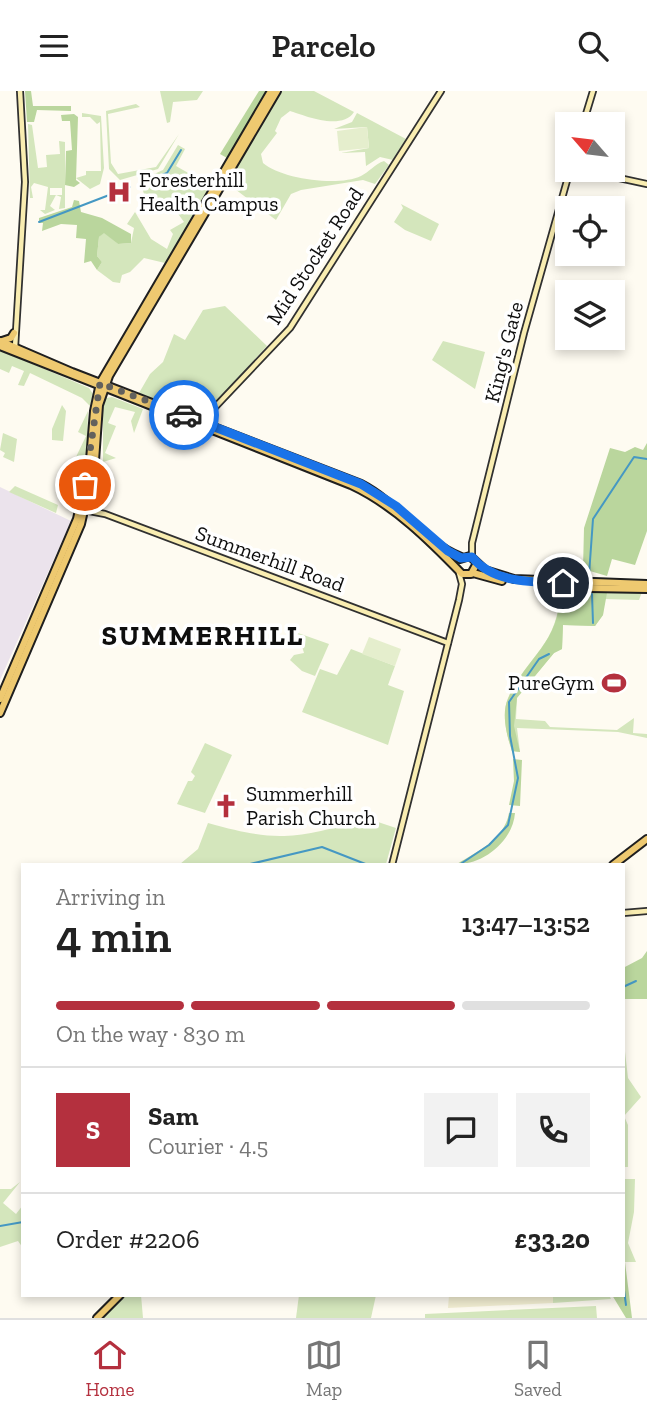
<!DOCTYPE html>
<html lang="en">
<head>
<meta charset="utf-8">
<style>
	:root { --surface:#fff; --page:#f2f2f2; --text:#222; --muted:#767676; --line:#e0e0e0; --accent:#b4303e }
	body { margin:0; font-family:"Zilla Slab",serif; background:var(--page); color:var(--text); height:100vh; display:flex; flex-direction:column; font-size:26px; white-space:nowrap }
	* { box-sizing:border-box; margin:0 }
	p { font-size:23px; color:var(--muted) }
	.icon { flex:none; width:38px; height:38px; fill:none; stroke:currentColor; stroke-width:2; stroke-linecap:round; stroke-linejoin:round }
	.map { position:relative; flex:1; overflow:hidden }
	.drawer { position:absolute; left:21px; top:772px; width:604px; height:434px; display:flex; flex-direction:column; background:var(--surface); border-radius:0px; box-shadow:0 4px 10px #0003 }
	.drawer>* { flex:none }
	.needle { width:46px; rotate:298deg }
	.fabs { position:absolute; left:555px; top:21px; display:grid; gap:14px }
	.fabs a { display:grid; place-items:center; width:70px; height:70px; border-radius:0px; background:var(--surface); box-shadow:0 4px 10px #0003; font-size:35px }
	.pin { position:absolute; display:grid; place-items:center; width:60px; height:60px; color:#fff; margin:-30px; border:4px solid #fff; border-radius:50%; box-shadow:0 2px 7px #0007 }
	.courier { position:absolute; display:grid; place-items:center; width:70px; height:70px; margin:-35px; border:5px solid #1a73e8; border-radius:50%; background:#fff; color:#222; box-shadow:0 2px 9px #0007 }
	.headline em { font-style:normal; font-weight:600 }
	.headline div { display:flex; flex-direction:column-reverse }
	.headline { display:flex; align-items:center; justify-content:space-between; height:119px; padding:0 35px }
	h1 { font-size:46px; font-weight:600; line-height:52px }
	.bar { display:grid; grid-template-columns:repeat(4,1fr); gap:10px 7px; align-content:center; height:84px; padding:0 35px }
	.bar i { height:9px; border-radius:5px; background:var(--line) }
	.bar .on { background:var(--accent) }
	.bar p { grid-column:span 4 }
	.line { display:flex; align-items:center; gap:18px; padding:0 35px; border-top:2px solid var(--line) }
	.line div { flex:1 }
	.round { display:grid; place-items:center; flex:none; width:74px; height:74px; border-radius:0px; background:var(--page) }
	header { display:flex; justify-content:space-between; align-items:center; height:91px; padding:0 35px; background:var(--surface); font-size:32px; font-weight:600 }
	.menu { display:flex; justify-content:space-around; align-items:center; height:98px; border-top:2px solid var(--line); background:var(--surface); font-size:19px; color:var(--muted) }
	.menu a { display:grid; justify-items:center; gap:4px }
	.menu .on { color:var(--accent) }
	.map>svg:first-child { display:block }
</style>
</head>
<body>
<header><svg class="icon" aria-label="menu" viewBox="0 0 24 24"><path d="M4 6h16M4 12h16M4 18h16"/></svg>Parcelo<svg class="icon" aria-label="search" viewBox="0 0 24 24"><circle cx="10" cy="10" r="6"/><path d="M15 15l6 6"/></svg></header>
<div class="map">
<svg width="647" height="1227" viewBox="0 0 647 1227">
	<rect width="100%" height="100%" fill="#fefbf1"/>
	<polygon fill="#ebe3ec" points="0,396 71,430 0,589"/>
	<polygon fill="#f2eed2" points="449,1204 553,1204 553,1212 448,1217"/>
	<g fill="#d4e6bc">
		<polygon points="160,0 203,0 197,9 173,11 170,31 167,32"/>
		<path d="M282,0H314L354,21C341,41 301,23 290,20L281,27L275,40L277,42L261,63L263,72C282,88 338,96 361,85C369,81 375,73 384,70L389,74L375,93L363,89L301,99L291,103L276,129L227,92Z"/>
		<polygon points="136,13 140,16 108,23 111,72 118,83 156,76 179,43 158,78 120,89 109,78 106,20"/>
		<polygon points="82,22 101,25 104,77 100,93 90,98 76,87 86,84 86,80 101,80 100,31 97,33 90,26 82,26"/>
		<polygon points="357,22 406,48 393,69 380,66 366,75 365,61 341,62 369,57 367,36 334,38 352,31"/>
		<polygon points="28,33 32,34 38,77 47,76 46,64 60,63 59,50 65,51 65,117 59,118 61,106 56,104 62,104 62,97 50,97 50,104 56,104 50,115 55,119 45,123 40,119 45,119 48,96 34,92 31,96 33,107 30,107"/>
		<polygon points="178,54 185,58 176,75 211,95 165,172 144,167 130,181 122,184 120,192 113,191 97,179 102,171 97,165 99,146 104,141 118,153 131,152 134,137 127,133 135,121 151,148 167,158 173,143 170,139 184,131 171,113 144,103 141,93 143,88 163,79"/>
		<polygon points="401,113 439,133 431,150 405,139 394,131 403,117"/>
		<polygon points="225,215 267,255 201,327 139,302 150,283 163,271 174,243 185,249 203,219"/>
		<polygon points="443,250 485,261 475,298 432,269"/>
		<polygon points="0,259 89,297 93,303 90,315 82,307 30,282 24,295 18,294 24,280 12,275 9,282 0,278"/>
		<polygon points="112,306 143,318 134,342 131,330 135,321 115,316 108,332 116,335 105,362 116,367 103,371 103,313 106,307"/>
		<polygon points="62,314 66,320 63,350 52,349 52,338"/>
		<path d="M88,320C87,343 89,396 74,412L81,395L74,391L83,370L76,366L86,345L78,341Z"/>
		<polygon points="3,342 17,348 14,371 3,366 5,362 0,359"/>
		<polygon points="15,395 58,414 56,422 9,401"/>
		<path d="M560,498L642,501L639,509L604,508L603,524L595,535L563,534L562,558L554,562L517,606L516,628L545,630L550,636L617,639L634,627L633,642L647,643V647L618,641L517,637L520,661L512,660C507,645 501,623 508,607C528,563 559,555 560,498Z"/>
		<polygon points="298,542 329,553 315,585 302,580 290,569 294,564 304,562"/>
		<polygon points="351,558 395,575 388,594 404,600 388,654 302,621 320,578 337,584"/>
		<polygon points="205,652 232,664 205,722 177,713 188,690 192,690 195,685 191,681"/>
		<path d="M363,730H375L396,737L386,773H180L198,758L208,732C279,752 293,747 363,730Z"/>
		<polygon points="623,943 628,987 641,1006 624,1025 628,1034 628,1076 623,1076"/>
		<polygon points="623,1088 635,1088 634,1121 628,1152 636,1171 623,1171"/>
		<polygon points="20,1091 3,1112 16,1123 23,1114 23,1157 18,1150 0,1156 0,1098 11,1098"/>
		<polygon points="124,1204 141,1204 143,1227 102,1227"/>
		<polygon points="299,1204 376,1204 371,1227 296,1227"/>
		<polygon points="553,1204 609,1204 611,1208 553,1212"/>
		<polygon points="596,1215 597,1227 425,1227 425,1223"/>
	</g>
	<g fill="#bad69d">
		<polygon points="25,0 31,0 33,15 71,15 71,20 37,19 34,31 27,31"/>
		<polygon points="259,0 267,0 227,67 220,63"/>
		<polygon points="74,23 78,26 76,89 80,92 74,96 65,94 66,60 72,59 70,30 62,30 61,24"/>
		<polygon points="74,109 79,110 81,121 102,127 131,143 131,152 118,153 104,142 99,146 97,165 102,171 97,179 91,170 84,172 86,148 76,147 77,134 61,133 42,140 43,132 39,132 39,127 72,116"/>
		<polygon points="647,352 647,440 635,474 612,468 607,485 583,478 584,437 610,357 625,361 635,356 643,359"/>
		<path d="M560,498L607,502L603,524L595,535L563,534L562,558L554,562L517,607L514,635L520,661L512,660C507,645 501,623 508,608C527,564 561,553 560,498Z"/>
		<polygon points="513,668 522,669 520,715 509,714 514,690"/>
		<path d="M509,722H515C513,750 483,774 457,773C478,760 504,749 509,722Z"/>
		<polygon points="647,860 647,908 623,908 623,877 642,867"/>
		<polygon points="623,1171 625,1171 632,1227 626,1227 612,1204 623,1204"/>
	</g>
	<g fill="#e5eecd">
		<polygon points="367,36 369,57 339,60 337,40"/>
		<polygon points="369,546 401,558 395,575 362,563"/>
	</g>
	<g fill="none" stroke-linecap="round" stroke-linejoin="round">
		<g stroke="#4598c3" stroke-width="2">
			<polyline points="142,92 167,82 181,59"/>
			<polyline points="39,131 130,96"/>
			<polyline points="589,484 593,428 634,366 647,368"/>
			<polyline points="592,503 593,532"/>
			<polyline points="246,774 322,756 368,774"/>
			<polyline points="459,774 489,754 508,734 518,687 510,645 509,611 539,568 549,563"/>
			<polyline points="623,896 636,890"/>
			<polyline points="623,1119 624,1090"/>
			<polyline points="0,1135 23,1131"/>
			<polyline points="623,1192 626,1214"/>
		</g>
		<g stroke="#303030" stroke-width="8">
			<g id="secondary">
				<polyline points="583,33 593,0"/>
				<polyline points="582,79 647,93"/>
				<polyline points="15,257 25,91 20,0"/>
				<polyline points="201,331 290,237 441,0"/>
				<polyline points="84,419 105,423 448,552"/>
				<polyline points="472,466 472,452 524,242 570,79"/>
				<polyline points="392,774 459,509 462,493 459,482"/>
				<polyline points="623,822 647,820"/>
			</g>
		</g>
		<g stroke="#1f1f1f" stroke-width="10">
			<g id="primary">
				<path d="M0,250L72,281L361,393C398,412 423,451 461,466"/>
				<polyline points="2,250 11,247 14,242"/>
				<path d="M0,255L351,394C394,414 430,450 462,483H471L476,474"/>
				<polyline points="460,468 470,465 485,479 514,488 647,493"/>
				<polyline points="473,482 502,490"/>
				<polyline points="589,497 647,498"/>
				<polyline points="0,608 77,428 90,369 94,320 100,292 271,0"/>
				<polyline points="0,622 81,433 95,370 99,314 109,285 277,0"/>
				<polyline points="613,774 647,748"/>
				<polyline points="97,1227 120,1204"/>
			</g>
		</g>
		<use href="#secondary" stroke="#f9edb1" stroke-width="4.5"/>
		<use href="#primary" stroke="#eec970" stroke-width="6"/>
	</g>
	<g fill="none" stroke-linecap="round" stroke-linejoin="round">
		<polyline stroke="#62615d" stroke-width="7" stroke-dasharray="0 12.6" points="85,394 100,292 184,324"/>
		<path stroke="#1a73e8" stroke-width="9" d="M184,324L361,393L396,415L448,460L461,467L472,466C493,492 531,491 563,492"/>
	</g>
	<defs>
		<g id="hospital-bare" transform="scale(1.89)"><path d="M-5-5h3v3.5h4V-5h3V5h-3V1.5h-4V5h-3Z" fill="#b4303e" stroke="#fff" stroke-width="2.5" paint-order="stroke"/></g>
		<g id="stadium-bare" transform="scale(1.89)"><path d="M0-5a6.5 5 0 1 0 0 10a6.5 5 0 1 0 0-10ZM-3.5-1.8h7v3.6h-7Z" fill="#b4303e" stroke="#fff" stroke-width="2.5" paint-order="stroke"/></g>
		<g id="church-bare" transform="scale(1.89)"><path d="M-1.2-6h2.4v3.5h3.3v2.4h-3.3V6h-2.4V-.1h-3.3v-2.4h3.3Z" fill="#b4303e" stroke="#fff" stroke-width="2.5" paint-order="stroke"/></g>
	</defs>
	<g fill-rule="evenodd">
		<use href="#hospital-bare" x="119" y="101"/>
		<use href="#stadium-bare" x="614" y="592"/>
		<use href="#church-bare" x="226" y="715"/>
	</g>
	<g text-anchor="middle" stroke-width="7" stroke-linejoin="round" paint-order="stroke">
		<g font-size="21" fill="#0e0e0e" stroke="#fff" text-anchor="start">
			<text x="139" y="96">Foresterhill<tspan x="139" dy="24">Health Campus</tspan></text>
			<text x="594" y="599" text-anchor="end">PureGym</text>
			<text x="246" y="710">Summerhill<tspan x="246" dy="24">Parish Church</tspan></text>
		</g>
		<g font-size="21" fill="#0e0e0e" stroke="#fff">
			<text transform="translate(315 165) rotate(-57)" y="7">Mid Stocket Road</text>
			<text transform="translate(504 261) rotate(-76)" y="7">King's Gate</text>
			<text transform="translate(270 468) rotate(20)" y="7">Summerhill Road</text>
		</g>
		<g font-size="28" font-weight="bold" letter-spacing="2" fill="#0e0e0e" stroke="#fff">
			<text x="203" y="554">SUMMERHILL</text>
		</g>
	</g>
</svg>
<div class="fabs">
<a><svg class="needle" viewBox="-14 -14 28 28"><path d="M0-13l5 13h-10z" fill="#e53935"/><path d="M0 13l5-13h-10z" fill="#767676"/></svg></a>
<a><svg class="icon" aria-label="locate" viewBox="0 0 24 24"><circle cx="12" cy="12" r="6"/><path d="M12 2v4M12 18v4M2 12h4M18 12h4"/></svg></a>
<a><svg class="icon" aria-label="layers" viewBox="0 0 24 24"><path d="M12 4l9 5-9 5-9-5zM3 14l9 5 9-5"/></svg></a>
</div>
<div class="pin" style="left:85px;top:394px;background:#ea580c"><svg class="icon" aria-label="bag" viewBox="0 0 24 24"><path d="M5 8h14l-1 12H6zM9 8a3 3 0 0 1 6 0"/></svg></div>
<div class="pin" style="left:563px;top:492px;background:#1f2937"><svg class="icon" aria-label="home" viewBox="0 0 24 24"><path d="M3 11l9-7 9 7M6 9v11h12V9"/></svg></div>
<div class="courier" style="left:184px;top:324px"><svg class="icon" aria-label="car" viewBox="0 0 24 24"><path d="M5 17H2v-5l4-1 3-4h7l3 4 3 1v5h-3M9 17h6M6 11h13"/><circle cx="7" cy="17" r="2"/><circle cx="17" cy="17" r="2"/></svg></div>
<section class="drawer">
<div class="headline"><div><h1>4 min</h1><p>Arriving in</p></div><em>13:47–13:52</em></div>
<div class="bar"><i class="on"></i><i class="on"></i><i class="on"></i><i></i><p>On the way · 830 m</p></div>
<div class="line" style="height:126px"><b class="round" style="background:var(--accent);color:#fff">S</b><div><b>Sam</b><p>Courier · 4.5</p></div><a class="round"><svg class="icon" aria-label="chat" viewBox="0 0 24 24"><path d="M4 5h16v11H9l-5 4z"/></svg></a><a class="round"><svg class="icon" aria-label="phone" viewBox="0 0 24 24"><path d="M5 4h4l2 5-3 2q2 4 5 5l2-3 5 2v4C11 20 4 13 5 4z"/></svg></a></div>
<div class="line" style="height:91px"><div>Order #2206</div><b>£33.20</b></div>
</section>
</div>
<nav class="menu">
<a class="on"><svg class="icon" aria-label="home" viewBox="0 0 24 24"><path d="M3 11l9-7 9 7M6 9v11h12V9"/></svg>Home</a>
<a><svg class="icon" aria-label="map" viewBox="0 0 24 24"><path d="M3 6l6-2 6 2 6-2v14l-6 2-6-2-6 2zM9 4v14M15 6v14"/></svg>Map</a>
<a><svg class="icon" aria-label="saved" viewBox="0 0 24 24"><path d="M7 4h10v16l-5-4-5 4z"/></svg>Saved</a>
</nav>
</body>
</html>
